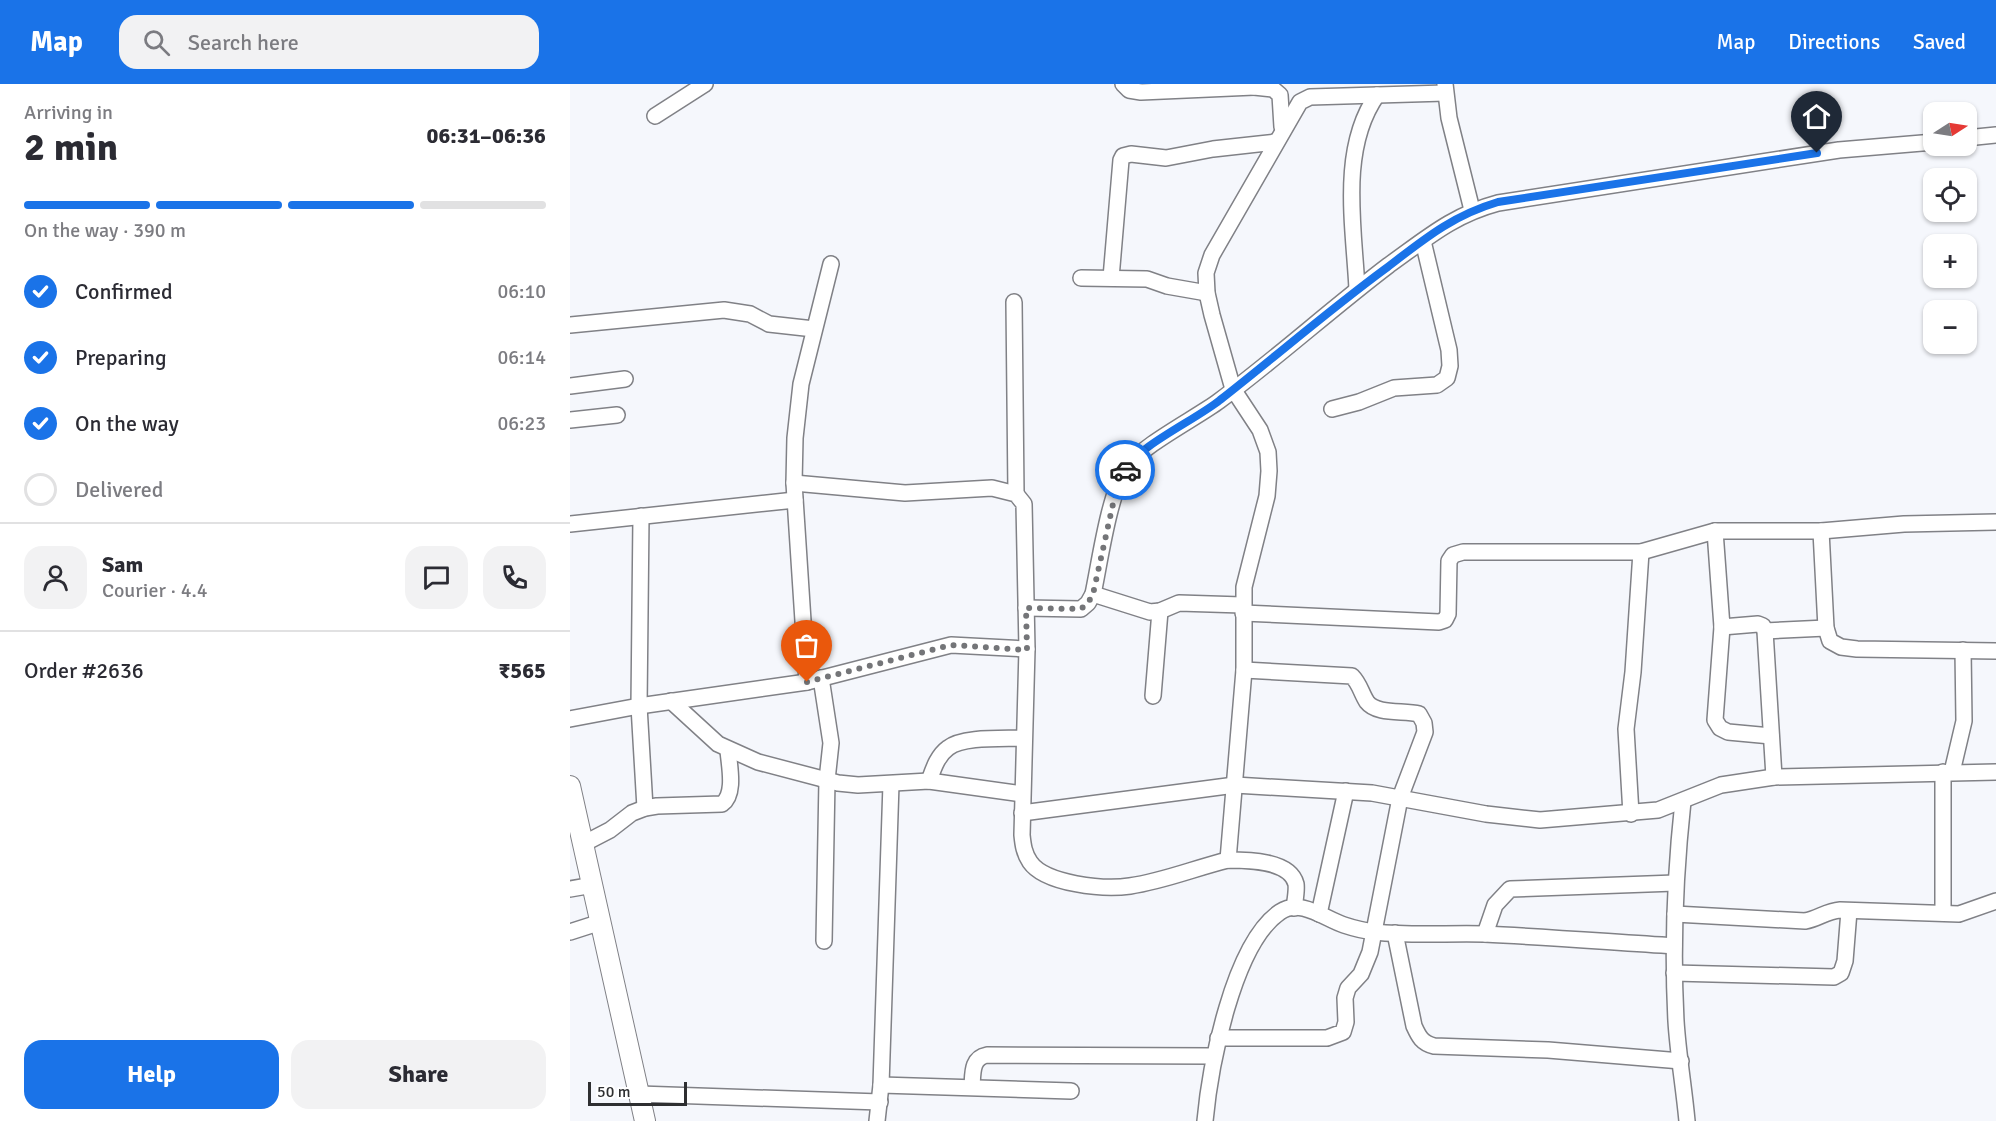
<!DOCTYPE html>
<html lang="en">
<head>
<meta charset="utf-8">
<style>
	:root { --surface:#fff; --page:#f2f2f3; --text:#2b2b33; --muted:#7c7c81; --line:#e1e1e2; --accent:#1a73e8 }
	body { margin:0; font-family:Signika,sans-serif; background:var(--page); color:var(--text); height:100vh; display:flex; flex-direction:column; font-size:22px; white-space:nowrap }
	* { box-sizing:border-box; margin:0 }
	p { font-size:20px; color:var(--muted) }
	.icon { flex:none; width:33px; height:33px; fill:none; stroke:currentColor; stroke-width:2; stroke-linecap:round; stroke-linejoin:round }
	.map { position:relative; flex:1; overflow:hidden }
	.drawer { display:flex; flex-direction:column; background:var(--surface); width:570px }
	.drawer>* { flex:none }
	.needle { width:39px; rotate:78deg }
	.buttons { position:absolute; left:1353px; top:18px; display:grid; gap:12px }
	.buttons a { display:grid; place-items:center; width:54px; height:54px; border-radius:12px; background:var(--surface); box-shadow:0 2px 4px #0004; font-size:30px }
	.scale { position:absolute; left:18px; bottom:15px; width:99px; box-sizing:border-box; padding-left:6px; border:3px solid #2e2f31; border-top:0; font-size:16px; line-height:21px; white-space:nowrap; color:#2e2f31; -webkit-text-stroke:4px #fff; paint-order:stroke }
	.pin { position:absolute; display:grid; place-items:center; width:51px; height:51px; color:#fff; margin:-62px -26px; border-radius:50% 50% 50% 0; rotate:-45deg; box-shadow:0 0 6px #0007 }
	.pin .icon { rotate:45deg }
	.courier { position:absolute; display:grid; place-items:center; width:60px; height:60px; margin:-30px; border:4px solid #1a73e8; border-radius:50%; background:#fff; color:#222; box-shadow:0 2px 8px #0007 }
	.summary em { font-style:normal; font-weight:700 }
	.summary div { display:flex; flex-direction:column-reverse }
	.summary { display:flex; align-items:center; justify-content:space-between; height:102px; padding:0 24px }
	h1 { font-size:39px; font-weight:700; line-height:45px }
	.bar { display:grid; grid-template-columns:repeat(4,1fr); gap:9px 6px; align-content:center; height:72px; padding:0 24px }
	.bar i { height:8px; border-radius:4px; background:var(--line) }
	.bar .selected { background:var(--accent) }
	.bar p { grid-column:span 4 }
	.line { display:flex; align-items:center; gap:15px; padding:0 24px; border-top:2px solid var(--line) }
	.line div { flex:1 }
	.round { display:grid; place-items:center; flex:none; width:63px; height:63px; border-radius:18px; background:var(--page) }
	ol { padding:0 24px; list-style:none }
	li { display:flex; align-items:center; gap:18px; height:66px }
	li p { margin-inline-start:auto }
	li .icon { padding:6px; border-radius:50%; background:var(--accent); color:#fff; stroke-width:4 }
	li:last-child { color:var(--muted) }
	li i { width:33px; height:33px; border:3px solid var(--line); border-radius:50% }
	.button { display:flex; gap:12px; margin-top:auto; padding:12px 24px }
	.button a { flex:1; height:69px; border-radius:18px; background:var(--accent); color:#fff; font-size:24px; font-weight:700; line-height:69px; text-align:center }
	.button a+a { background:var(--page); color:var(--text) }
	header { display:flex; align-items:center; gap:36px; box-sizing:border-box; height:84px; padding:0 30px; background:var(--accent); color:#fff }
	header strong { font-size:28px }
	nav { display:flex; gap:33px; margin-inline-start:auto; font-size:21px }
	.search { width:420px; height:54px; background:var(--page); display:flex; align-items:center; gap:15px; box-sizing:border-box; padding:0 21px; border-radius:18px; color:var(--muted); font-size:22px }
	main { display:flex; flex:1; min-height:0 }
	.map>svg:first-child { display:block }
</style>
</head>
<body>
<header>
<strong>Map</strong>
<div class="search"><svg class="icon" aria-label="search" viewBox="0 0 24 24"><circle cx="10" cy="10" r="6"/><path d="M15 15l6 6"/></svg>Search here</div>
<nav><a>Map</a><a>Directions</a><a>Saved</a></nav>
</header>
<main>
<section class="drawer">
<div class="summary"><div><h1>2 min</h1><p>Arriving in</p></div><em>06:31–06:36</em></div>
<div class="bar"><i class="selected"></i><i class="selected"></i><i class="selected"></i><i></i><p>On the way · 390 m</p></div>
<ol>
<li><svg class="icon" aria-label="check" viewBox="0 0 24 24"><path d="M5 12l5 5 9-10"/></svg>Confirmed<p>06:10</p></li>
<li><svg class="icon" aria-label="check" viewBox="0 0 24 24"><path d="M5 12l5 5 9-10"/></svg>Preparing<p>06:14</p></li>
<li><svg class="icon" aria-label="check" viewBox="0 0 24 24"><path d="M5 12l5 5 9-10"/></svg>On the way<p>06:23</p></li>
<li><i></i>Delivered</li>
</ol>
<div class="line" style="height:108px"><a class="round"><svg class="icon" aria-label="person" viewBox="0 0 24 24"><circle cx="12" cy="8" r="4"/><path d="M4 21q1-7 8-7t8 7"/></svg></a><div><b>Sam</b><p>Courier · 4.4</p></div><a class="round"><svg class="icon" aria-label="chat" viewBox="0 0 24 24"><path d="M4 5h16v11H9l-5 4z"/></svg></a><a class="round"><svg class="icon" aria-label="phone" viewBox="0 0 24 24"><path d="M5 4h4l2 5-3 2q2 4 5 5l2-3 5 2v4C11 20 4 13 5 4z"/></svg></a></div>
<div class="line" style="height:78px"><div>Order #2636</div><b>₹565</b></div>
<div class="button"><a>Help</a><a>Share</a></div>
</section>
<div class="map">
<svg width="1426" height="1037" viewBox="0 0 1426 1037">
	<rect width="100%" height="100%" fill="#f5f7fc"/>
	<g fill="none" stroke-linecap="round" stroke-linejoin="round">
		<g stroke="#808186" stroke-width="18">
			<g id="minor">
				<polyline points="553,0 559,6 571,8 684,3"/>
				<polyline points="682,0 684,3 703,5 710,11 712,43"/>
				<polyline points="875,0 879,34 902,126"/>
				<polyline points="85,32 135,0"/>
				<polyline points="1396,54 1426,51"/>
				<polyline points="511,194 577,195 597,202 637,209"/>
				<polyline points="541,194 551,76 553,72 561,70 596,74 643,65 706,58"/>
				<path d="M787,205C784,143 769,65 807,11"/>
				<polyline points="444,218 446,410"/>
				<polyline points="0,241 154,226 180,230 199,240 244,245"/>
				<polyline points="0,302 55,295"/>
				<polyline points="762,325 789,318 824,304 867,301 877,294 880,282 879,266 853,157"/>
				<polyline points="0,336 47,331"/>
				<path d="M224,399L335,409L422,404L446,410L454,420L457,565L452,751C453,761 454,769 460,778C475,800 534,806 560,802C594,797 625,784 658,776C677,776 720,776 726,800C727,807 725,816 724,824"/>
				<polyline points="71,432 69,622 75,724"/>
				<polyline points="0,440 225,416"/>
				<polyline points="1145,447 1152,543 1188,540 1193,542 1195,547 1204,693"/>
				<polyline points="1251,447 1256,544 1260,557 1271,563 1287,565 1426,567"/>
				<polyline points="523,510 580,528 590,527 609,519 672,521"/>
				<path d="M456,524L511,525L518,519L523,510C530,477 539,409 557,383C571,362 626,334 649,317C707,274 761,225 819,181C857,154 883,131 928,119L1269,66L1364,58"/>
				<polyline points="673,529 869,538 875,536 878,530 879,477 883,471 893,468 1071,468 1145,447 1251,447 1334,440 1426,438"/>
				<polyline points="1152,543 1145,636 1150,644 1158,648 1201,652"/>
				<polyline points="1195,547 1256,544"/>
				<polyline points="251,594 261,659 257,696 254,857"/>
				<polyline points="237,598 224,399 225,354 231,300 261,180"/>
				<polyline points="583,612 590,527"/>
				<polyline points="101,617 148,660 188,678 268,699 288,701 359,697 452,710"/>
				<polyline points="0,635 69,622 237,598 381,561 457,565"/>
				<polyline points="1373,688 1373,829"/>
				<polyline points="1382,688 1394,637 1393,566"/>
				<path d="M359,697C363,686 367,672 378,664C393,652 434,655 454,654"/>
				<path d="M1113,717C1105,791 1102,862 1106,937C1108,970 1114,1004 1117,1037"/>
				<polyline points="452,729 665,701 802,709 916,730 970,736 1088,726 1151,701 1204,693 1426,688"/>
				<polyline points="1061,730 1056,645 1063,588 1071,468"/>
				<path d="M13,760L40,746L62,729L75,724L87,722L152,720C166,710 159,681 158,666"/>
				<polyline points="658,776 674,586 674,503 697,412 699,387 698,368 690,346 663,305 642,231 637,209 636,189 642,171 730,18 740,13 875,9"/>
				<polyline points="0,805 23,801"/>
				<polyline points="749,830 776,707"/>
				<path d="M1105,830L1235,837C1248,835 1256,827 1270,826L1389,830L1426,817"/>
				<polyline points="0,848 31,838"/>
				<path d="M825,849L844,942C849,953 852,959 864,962L978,966L1111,977"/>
				<polyline points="915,850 925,821 940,805 1105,799"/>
				<polyline points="1104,889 1264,893 1271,889 1275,877 1279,827"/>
				<path d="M648,954H757L773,948L776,938L775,914L778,904L791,890L800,868L830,714L855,648L854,639L849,630C834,626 807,631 797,618C791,609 790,600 782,592L674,586"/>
				<polyline points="311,1001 501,1007"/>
				<path d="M402,1003C403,990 401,974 417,971L643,972"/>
				<polyline points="69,1010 310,1018"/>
				<polyline points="307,1037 311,1001 321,700"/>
				<path d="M635,1037C640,983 663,860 710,828C731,814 755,835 774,841C783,844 795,847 805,848C841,852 878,849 914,850C977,853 1040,858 1104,862"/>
			</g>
		</g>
		<g stroke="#808186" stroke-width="22">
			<polyline id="tertiary" points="0,702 75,1037"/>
		</g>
		<use href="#minor" stroke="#fff" stroke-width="15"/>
		<use href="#tertiary" stroke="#fff" stroke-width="20"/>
	</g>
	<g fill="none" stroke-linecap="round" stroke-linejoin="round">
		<polyline stroke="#747578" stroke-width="6" stroke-dasharray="0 10.8" points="237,598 381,561 457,566 456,524 511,525 518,519 523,510 545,411 555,386"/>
		<path stroke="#1a73e8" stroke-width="8" d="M555,386C568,362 627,335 650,316C705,273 758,227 815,185C853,156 881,132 928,118L1247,69"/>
	</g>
</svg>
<div class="buttons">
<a><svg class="needle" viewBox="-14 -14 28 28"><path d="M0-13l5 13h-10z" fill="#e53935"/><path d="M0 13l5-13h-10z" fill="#7c7c81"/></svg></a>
<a><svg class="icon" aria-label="locate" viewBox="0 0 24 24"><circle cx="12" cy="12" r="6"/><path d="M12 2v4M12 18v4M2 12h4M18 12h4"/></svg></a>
<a>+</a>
<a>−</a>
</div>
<div class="scale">50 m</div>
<div class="pin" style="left:237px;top:598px;background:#ea580c"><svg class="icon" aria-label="bag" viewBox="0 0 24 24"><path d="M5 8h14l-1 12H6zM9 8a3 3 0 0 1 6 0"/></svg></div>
<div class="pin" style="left:1247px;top:69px;background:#1f2937"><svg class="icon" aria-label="home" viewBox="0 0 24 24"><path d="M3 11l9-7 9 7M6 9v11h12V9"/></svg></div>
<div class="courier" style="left:555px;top:386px"><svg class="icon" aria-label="car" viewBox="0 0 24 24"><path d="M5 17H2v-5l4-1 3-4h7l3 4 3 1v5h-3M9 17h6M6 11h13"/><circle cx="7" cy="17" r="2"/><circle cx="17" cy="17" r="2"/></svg></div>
</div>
</main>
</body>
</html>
